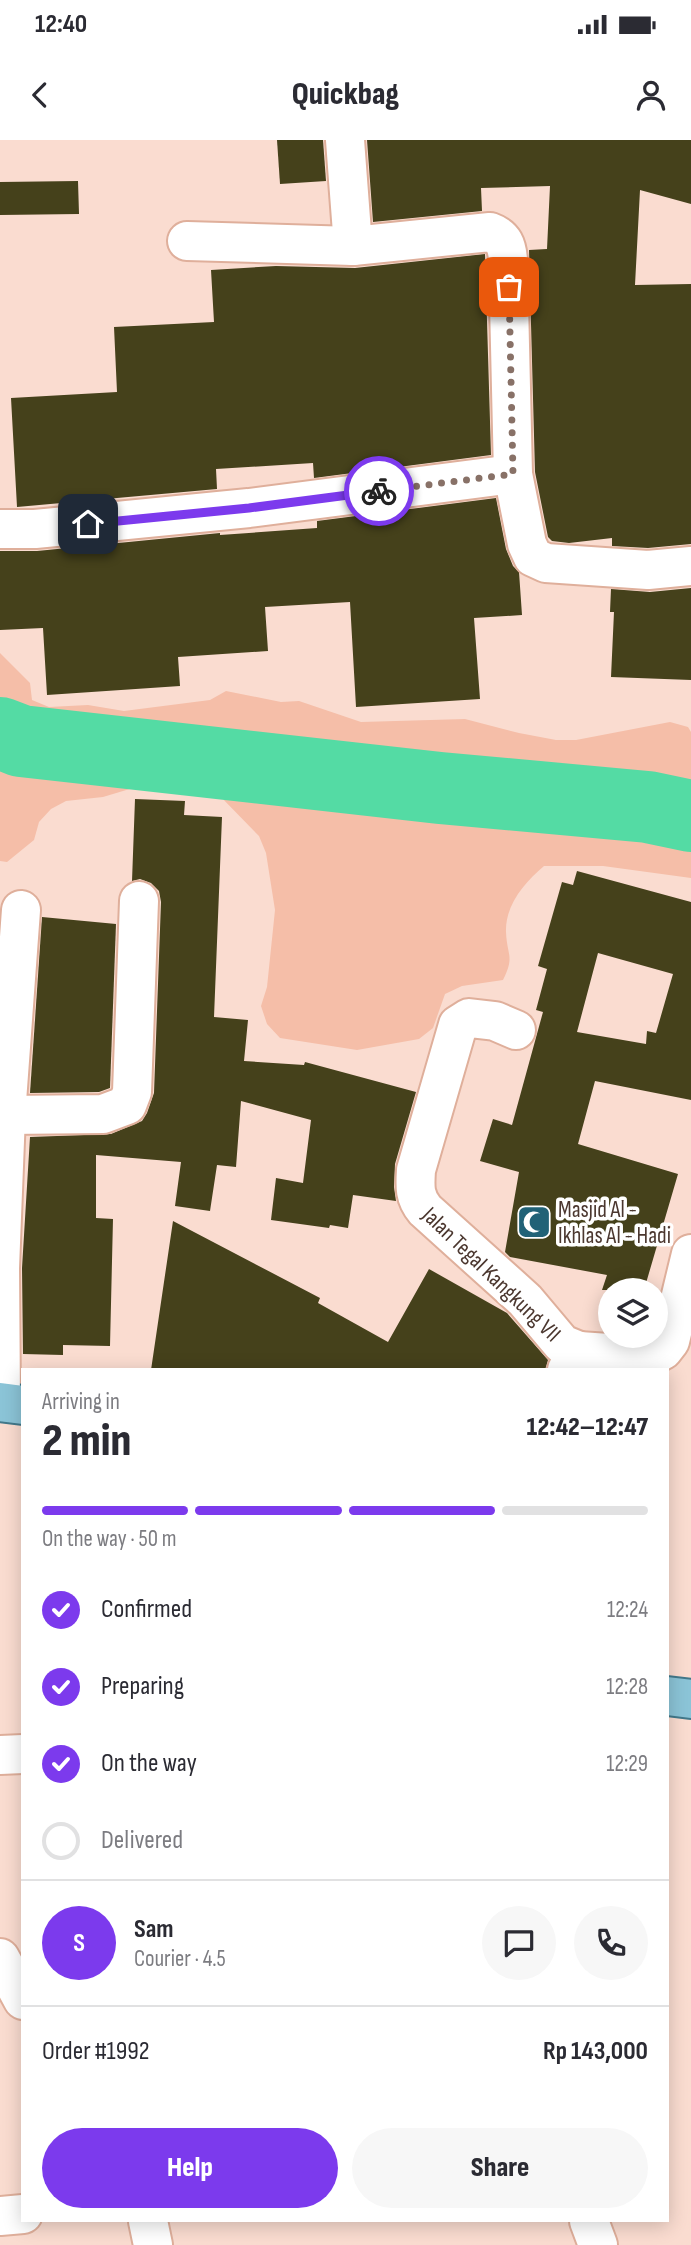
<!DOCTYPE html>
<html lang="en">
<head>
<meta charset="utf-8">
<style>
	:root { --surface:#fff; --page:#f7f7f7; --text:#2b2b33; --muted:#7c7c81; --line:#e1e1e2; --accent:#7c3aed }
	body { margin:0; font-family:"Sofia Sans Condensed",sans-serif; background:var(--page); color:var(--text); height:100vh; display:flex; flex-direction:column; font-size:26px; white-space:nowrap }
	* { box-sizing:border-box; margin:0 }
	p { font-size:23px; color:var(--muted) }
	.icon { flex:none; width:38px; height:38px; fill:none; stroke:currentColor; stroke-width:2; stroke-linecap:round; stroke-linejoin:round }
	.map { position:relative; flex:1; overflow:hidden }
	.details { position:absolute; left:21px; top:1228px; width:648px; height:854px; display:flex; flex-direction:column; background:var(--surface); border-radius:0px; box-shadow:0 4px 18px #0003 }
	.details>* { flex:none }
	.tools { position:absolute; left:598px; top:1138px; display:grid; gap:14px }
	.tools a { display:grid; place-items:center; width:70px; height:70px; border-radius:50%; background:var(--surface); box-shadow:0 4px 18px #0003; font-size:35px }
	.pin { position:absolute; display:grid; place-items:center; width:60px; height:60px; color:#fff; margin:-30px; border-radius:14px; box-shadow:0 4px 10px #0006 }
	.courier { position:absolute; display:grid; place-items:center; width:70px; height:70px; margin:-35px; border:5px solid #7c3aed; border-radius:50%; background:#fff; color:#222; box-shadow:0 2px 9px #0007 }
	.head em { font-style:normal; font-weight:800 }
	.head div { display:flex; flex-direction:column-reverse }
	.head { display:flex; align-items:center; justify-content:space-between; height:119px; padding:0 21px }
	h1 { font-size:46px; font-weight:800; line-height:52px }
	.bar { display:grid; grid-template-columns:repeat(4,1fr); gap:10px 7px; align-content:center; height:84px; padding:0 21px }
	.bar i { height:9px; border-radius:5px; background:var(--line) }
	.bar .selected { background:var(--accent) }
	.bar p { grid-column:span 4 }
	.line { display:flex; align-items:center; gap:18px; padding:0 21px; border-top:2px solid var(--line) }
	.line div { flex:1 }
	.round { display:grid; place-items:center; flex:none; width:74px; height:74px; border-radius:37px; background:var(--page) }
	ol { padding:0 21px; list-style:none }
	li { display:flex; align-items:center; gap:21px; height:77px }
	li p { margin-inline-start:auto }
	li .icon { padding:7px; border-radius:50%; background:var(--accent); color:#fff; stroke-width:4 }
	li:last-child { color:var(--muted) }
	li i { width:38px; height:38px; border:4px solid var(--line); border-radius:50% }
	.cta { display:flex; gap:14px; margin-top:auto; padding:14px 21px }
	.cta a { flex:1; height:80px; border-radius:42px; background:var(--accent); color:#fff; font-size:28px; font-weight:800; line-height:80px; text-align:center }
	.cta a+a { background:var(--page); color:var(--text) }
	.status { display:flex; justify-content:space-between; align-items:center; height:49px; padding:0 35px; background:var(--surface); direction:ltr }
	.status svg { height:19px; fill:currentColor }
	header { display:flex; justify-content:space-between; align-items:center; height:91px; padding:0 21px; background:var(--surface); font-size:32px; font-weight:800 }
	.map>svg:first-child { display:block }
</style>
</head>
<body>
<div class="status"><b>12:40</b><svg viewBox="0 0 49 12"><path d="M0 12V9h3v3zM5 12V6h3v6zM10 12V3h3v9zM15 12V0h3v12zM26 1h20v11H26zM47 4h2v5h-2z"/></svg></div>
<header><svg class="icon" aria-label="back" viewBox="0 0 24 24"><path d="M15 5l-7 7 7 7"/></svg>Quickbag<svg class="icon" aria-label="person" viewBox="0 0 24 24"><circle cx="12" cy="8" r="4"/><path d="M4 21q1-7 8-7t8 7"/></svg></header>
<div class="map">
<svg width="691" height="2105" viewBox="0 0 691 2105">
	<rect width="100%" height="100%" fill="#fadcd0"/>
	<path fill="#f5bea8" d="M0,513L30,543L32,560L49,567L88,565L124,571L210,560L226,551L281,562L299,561L361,582L465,579L519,593L556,600H576L670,582L688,587L691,592V738L603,726H544C525,742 505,765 506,792C507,816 515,816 503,840L462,846L445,854L433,888L419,899L357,910L280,898L267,884L261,866L267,847L275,770L266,713L259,696L218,654L200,645L181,639H163L103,657L66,661L51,669L39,682L34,700L7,722L0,721Z"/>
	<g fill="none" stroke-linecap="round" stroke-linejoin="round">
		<polyline stroke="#54dba4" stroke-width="72" points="0,593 21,601 440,648 648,667 691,676"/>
	</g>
	<g fill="#45411b" fill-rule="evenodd">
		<polygon points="277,0 323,0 326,41 280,44"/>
		<polygon points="367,0 691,0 691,64 640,50 635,145 691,144 691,404 648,408 612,406 612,398 569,403 552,401 548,397 535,332 529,110 547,109 550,46 481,48 482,71 373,82"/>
		<polygon points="78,41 79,74 0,75 0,42"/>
		<polygon points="485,114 491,315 314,338 313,323 216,329 217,349 17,367 11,258 117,252 114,187 214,182 211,130 276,126 355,128"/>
		<polygon points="496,358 506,409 513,426 519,432 522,475 474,478 480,559 356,567 350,462 265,467 268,511 178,517 180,546 47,555 43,488 0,490 0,411 37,411 220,393 220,395 317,388 317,381"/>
		<polygon points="691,448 691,540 611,537 614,472 610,472 611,449 650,452"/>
		<polygon points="135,659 185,661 184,675 222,677 214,877 248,880 244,921 304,925 305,922 416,952 395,1024 394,1047 396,1061 353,1055 348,1088 330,1085 329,1088 271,1080 276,1038 303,1043 311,980 241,961 236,1027 217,1025 210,1071 175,1066 181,1022 96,1015 96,1078 113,1079 110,1206 63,1205 63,1215 23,1214 22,1128 30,997 111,994 142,981 147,973 154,953 161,762 159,751 151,743 140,739 132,741"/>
		<path d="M577,731L691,762V960L595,941L578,1004L678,1034L644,1150H602L607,1135L510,1117L505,1112L519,1032L480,1021L493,979L512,985L543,872L536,870L547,829L538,826L562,742L573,745ZM598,813L673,834L656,893L647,891L646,904L577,892Z"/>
		<polygon points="42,777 116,784 110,948 99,952 30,953"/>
		<polygon points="173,1081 320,1158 318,1163 388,1202 429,1129 507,1173 548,1220 545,1230 151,1230"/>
	</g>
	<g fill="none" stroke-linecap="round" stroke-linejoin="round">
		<g stroke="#dfaf9b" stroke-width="42">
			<g id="minor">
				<polyline points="345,0 353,106"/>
				<path d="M187,101L353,106L490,92C504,97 507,106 508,120L513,334L527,404L533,417L546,423L648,430L691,426"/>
				<polyline points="0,389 35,389 249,368 513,334"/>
				<path d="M516,890L495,881L469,878L458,885L416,1030C415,1046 414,1057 425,1070L525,1160L562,1204L579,1211L567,1230"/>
				<polyline points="6,975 103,974 127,965 132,952 139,761"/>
				<polyline points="579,1211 652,1216 663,1210 670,1201 691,1114"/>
				<polyline points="1,1262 0,1128 6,975 21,770"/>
				<polyline points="0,1615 23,1614"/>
				<polyline points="0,1818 23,1860"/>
				<polyline points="0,2076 23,2074"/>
				<polyline points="148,2081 153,2105"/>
				<polyline points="589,2081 598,2105"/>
			</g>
		</g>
		<g stroke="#42798b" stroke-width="42">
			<g id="primary">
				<polyline points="0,1262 23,1265"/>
				<polyline points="667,1556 691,1559"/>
			</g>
		</g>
		<use href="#minor" stroke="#fff" stroke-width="38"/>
		<use href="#primary" stroke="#8bc4d7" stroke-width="38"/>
	</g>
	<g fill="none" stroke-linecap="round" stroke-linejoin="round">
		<polyline stroke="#887167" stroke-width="7" stroke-dasharray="0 12.6" points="379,351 513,334 509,147"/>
		<polyline stroke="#7c3aed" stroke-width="9" points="88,384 249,368 379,351"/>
	</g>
	<defs>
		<g id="mosque-square" transform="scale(1.75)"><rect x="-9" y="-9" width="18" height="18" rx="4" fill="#216277" stroke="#fff"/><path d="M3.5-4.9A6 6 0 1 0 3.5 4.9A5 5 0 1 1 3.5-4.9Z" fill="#fff"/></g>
	</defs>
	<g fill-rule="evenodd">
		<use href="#mosque-square" x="534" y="1082"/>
	</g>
	<g text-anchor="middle" stroke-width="7" stroke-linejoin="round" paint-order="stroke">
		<g font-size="23" fill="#4b372f" stroke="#fff" text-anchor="start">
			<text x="558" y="1077">Masjid Al -<tspan x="558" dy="26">Ikhlas Al - Hadi</tspan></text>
		</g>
		<g font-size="23" fill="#4b372f" stroke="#fff">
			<text transform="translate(492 1134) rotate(44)" y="8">Jalan Tegal Kangkung VII</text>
		</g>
	</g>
</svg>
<div class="tools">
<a><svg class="icon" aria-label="layers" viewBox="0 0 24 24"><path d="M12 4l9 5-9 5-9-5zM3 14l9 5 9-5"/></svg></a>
</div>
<div class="pin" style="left:509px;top:147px;background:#ea580c"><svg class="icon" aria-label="bag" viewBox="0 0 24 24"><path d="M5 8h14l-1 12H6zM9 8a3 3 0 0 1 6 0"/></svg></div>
<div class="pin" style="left:88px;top:384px;background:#1f2937"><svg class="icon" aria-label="home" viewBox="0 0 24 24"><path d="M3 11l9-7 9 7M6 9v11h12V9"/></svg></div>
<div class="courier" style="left:379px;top:351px"><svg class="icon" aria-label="bike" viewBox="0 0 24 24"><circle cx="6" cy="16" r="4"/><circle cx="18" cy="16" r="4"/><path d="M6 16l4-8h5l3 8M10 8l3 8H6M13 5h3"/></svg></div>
<section class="details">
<div class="head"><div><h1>2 min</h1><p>Arriving in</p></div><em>12:42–12:47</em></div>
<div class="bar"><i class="selected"></i><i class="selected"></i><i class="selected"></i><i></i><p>On the way · 50 m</p></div>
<ol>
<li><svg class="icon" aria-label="check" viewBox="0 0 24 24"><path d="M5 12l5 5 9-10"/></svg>Confirmed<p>12:24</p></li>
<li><svg class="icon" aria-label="check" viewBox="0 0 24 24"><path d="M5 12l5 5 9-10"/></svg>Preparing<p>12:28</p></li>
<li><svg class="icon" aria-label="check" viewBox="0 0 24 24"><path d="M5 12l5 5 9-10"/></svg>On the way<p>12:29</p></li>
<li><i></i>Delivered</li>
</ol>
<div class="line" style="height:126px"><b class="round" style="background:var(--accent);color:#fff">S</b><div><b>Sam</b><p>Courier · 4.5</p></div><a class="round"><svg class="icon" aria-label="chat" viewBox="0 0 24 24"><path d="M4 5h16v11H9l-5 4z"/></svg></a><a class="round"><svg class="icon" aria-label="phone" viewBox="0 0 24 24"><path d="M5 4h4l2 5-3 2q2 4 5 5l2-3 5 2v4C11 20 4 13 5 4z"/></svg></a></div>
<div class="line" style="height:91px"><div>Order #1992</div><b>Rp 143,000</b></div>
<div class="cta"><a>Help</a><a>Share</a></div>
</section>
</div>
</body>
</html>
